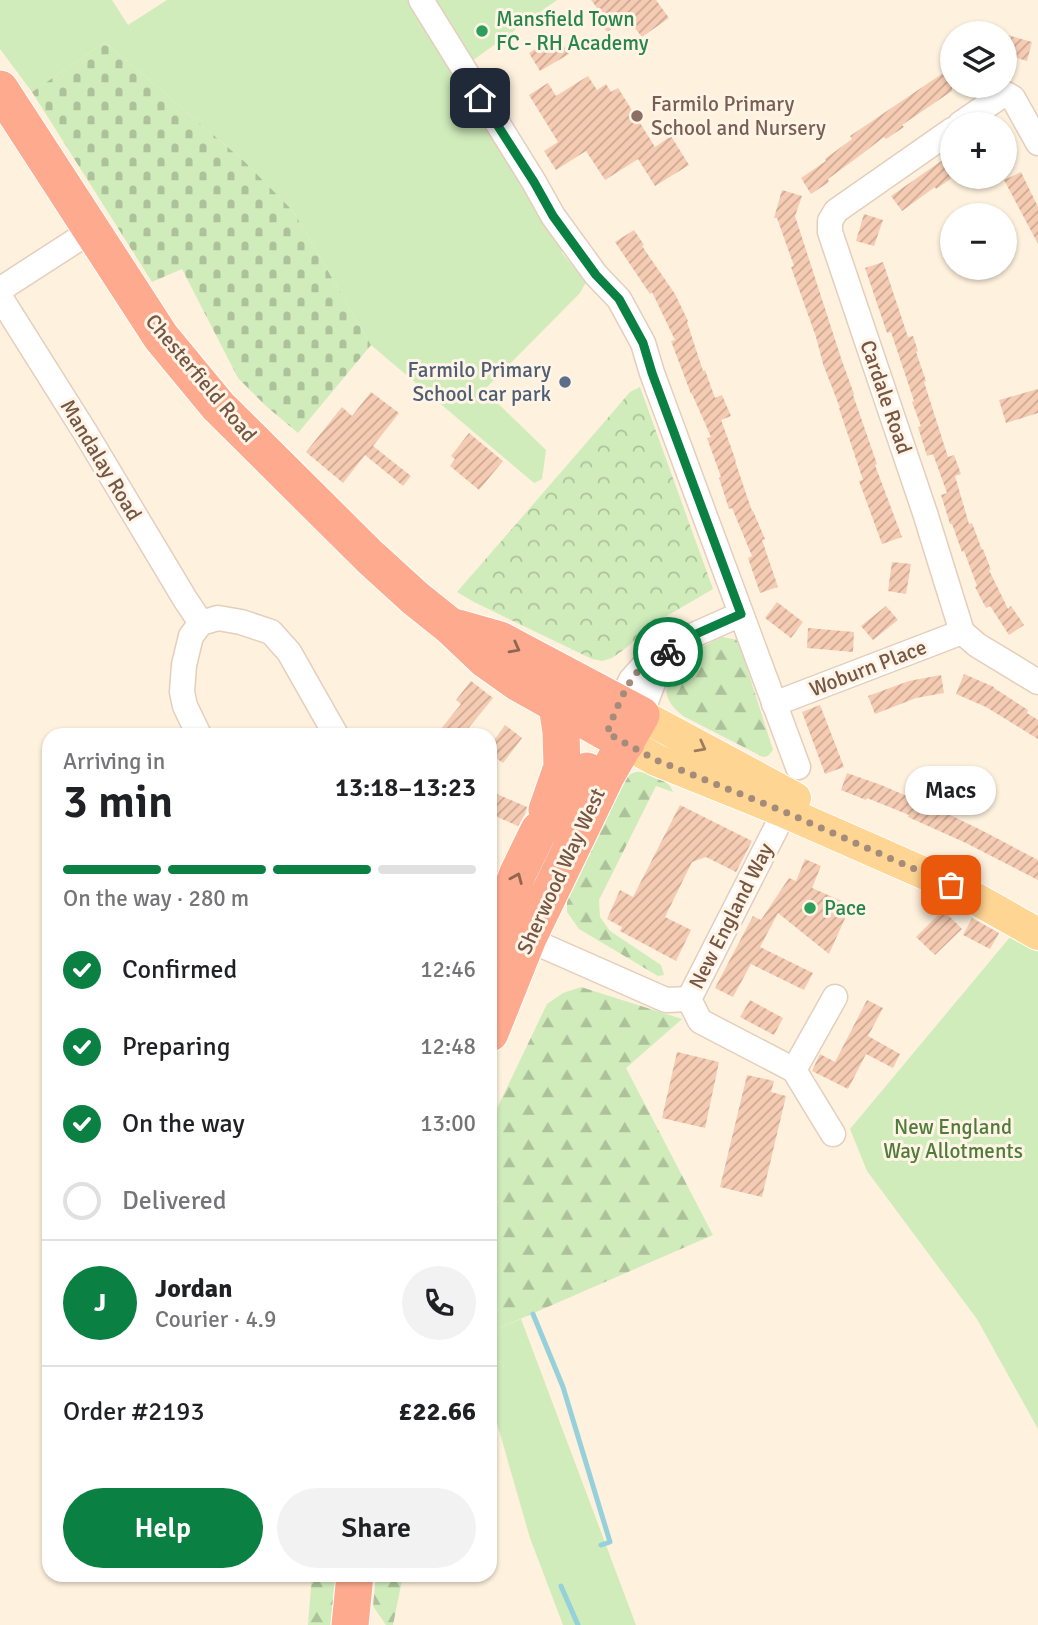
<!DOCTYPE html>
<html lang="en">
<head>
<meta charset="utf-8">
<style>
	:root { --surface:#fff; --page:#f2f2f2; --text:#202124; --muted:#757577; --line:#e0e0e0; --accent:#0b8043 }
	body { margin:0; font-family:Signika,sans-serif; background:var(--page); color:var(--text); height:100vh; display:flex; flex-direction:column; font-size:26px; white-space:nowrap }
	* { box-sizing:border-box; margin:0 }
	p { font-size:23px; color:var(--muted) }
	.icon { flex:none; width:38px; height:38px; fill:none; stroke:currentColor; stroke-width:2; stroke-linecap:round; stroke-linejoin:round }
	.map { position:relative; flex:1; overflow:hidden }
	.drawer { position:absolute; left:42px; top:728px; width:455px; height:854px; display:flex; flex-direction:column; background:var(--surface); border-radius:21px; box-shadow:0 2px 5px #0004 }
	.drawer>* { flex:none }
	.controls { position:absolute; left:940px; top:21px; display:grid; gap:14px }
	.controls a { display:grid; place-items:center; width:77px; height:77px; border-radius:50%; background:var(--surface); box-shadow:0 2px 5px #0004; font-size:35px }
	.pin { position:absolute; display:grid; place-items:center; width:60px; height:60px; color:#fff; margin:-30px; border-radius:14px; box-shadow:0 4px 10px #0006 }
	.courier { position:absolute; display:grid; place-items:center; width:70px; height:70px; margin:-35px; border:5px solid #0b8043; border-radius:50%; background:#fff; color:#222; box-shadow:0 2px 9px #0007 }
	.bubble { position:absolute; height:49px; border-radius:24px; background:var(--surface); box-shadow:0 2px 5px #0004; font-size:23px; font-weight:600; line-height:49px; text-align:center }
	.head em { font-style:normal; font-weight:600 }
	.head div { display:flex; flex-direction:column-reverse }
	.head { display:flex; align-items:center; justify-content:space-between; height:119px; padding:0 21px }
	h1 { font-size:46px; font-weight:600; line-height:52px }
	.bar { display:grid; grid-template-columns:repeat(4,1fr); gap:10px 7px; align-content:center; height:84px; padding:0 21px }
	.bar i { height:9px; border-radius:5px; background:var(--line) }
	.bar .active { background:var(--accent) }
	.bar p { grid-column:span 4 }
	.line { display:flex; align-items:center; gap:18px; padding:0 21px; border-top:2px solid var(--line) }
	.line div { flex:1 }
	.round { display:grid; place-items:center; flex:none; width:74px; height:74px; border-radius:37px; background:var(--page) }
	ol { padding:0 21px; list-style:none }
	li { display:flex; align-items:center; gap:21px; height:77px }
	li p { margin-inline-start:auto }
	li .icon { padding:7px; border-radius:50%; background:var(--accent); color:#fff; stroke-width:4 }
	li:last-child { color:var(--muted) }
	li i { width:38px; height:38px; border:4px solid var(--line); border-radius:50% }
	.action { display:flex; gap:14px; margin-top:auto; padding:14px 21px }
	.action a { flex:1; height:80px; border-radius:42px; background:var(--accent); color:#fff; font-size:28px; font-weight:600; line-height:80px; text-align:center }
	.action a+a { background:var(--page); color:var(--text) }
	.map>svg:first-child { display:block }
</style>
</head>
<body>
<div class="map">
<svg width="1038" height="1625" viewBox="0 0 1038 1625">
	<defs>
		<pattern id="forest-firs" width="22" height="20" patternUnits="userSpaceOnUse" patternTransform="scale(1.75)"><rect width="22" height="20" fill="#d0ecbb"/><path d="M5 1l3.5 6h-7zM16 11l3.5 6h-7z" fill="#adc29a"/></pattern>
		<pattern id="cemetery-stones" width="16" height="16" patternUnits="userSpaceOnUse" patternTransform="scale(1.75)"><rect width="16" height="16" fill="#d0ecbb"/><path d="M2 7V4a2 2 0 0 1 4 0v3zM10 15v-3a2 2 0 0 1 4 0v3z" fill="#adc29a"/></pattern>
		<pattern id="park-crowns" width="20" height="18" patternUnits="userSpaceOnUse" patternTransform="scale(1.75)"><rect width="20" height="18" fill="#d0ecbb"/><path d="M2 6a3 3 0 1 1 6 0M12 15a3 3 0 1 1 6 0" fill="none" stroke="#adc29a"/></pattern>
		<pattern id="building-hatch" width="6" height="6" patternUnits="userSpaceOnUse" patternTransform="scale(1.75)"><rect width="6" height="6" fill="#f5ccb3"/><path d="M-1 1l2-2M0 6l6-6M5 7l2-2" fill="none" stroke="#cba893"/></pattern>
	</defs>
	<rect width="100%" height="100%" fill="#fef1dd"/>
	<g fill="#d0ecbb">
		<polygon points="0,0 112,0 128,25 167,0 412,0 559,234 562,253 586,282 580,293 484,390 546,450 542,479 534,483 371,345 293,211 245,162 105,42 32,92 0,49"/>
		<polygon points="431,0 557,0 469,63"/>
		<polygon points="1011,936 1038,952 1038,1429 977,1319 867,1171 850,1129"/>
		<polygon points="521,1319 636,1625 563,1625 530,1538 490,1399 490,1332"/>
	</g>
	<g fill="url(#forest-firs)">
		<path d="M722,637L738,640L773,750L768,756L763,757L683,716C640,684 691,651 722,637Z"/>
		<path d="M636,772C650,772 668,778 673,792L656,786L599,900L600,917L610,931L661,965L664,975L658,976L579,929L567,912V899L625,776Z"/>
		<polygon points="581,987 682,1019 626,1068 713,1235 490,1332 490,1123 547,1004 563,993"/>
		<polygon points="312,1575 336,1575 332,1625 308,1625"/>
		<polygon points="376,1575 403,1575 393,1625 386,1625 373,1606"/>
	</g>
	<polygon fill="url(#cemetery-stones)" points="105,42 245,162 293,211 371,345 298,433 266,406 238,378 182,269 152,282 32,92"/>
	<path fill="url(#park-crowns)" d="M640,387L713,589L665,617L622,651L612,658L602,661L592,659L474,602L457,592C515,525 573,459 630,392Z"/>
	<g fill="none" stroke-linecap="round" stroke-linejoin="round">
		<g stroke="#96d1db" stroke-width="5">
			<polyline points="533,1314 563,1387 610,1542 601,1545"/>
			<polyline points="561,1586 578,1625"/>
		</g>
	</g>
	<g fill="url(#building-hatch)">
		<polygon points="591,0 656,0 669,18 642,37 627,18 607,32 596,17 601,13"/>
		<polygon points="1004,34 1032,42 1027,61 1004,54"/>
		<polygon points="557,35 569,54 540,71 529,53"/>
		<polygon points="952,67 952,91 902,125 904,127 886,139 884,137 858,157 828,179 829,182 811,194 801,178 826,161 825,159 852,139 850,136"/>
		<polygon points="588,76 597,90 606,84 611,92 618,88 655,147 671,136 689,165 655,186 638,159 605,180 586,151 556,170 544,151 558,142 529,95 548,83 556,96"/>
		<polygon points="947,157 952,165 952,178 936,189 935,187 902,211 891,196"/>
		<polygon points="1021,172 1038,207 1038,244 1004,180"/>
		<polygon points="782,190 802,196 795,216 841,358 854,394 853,395 877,464 875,465 902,537 882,544 859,481 863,480 839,408 840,408 823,364 816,337 791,267 794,266 777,218 774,218"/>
		<polygon points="864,214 883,220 874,246 856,241"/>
		<polygon points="634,230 644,245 642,246 675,294 688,321 687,322 703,371 705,370 715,398 722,395 731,416 721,420 736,461 735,461 752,511 753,511 765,539 762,540 778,587 760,593 748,558 752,556 732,508 729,509 719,478 721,477 707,438 711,437 692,394 691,394 671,341 675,340 652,292 650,294 615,242"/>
		<polygon points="883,262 908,337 913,336 918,351 916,352 926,381 924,382 948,457 954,455 961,474 955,476 969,524 972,523 982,550 983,549 991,570 989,570 1008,609 1011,606 1024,625 1009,635 990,606 986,608 975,587 977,586 964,551 962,552 952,524 950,524 941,495 947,493 933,454 927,456 918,427 921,426 912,402 914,401 891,332 887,333 865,268"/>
		<polygon points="1038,389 1038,413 1006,423 999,400"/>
		<polygon points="371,392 399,413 373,446 411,476 403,486 365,455 343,483 306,452 342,407 352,416"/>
		<polygon points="469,433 503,461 479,490 450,466 455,459 451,456"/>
		<polygon points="892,562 911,564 906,594 888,591"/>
		<polygon points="777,602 803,622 791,638 765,618"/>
		<polygon points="886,606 898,620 873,640 861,626"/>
		<polygon points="808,628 854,632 853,652 807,648"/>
		<polygon points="964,674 994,687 994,688 1028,710 1027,713 1038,720 1038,739 986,707 956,694"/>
		<polygon points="941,675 944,693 916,698 875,714 868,696 909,681"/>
		<polygon points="471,681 493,698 463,735 436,735 461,704 456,700"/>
		<polygon points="820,705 844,767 825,774 802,712"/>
		<polygon points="505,725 522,738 503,763 490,754 490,746"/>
		<polygon points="847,773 881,785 942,811 981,830 1038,860 1038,880 966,843 908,817 909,815 867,798 866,800 841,790"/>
		<polygon points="490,791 527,807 525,814 518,826 490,814"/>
		<polygon points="680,805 752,841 736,872 706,857 692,862 665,917 691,930 676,961 620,931 622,927 607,919 620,890 633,897"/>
		<polygon points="805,859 821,866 812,888 851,905 829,954 778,913 760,947 813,973 804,990 751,964 733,997 715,988 753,916 761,920 789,878 796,881"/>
		<polygon points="943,910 962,929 935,955 916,937"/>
		<polygon points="972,918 999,933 990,949 963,935"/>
		<polygon points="750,1000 783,1018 774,1035 740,1017"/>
		<polygon points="867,1000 883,1008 868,1036 900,1054 893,1068 866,1054 848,1089 812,1071 820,1054 835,1062"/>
		<polygon points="677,1052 719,1062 705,1128 662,1118"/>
		<polygon points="747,1075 774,1081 771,1092 786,1096 762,1197 720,1187"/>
	</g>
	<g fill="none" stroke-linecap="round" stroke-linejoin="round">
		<g stroke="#e4cebc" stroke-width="27">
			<g id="minor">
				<polyline points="421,0 534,182 553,216 596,275 619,299 643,343 652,373 693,484 798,767"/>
				<polyline points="960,124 1001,96 1006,94 1013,98 1038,143"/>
				<polyline points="952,130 836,211 830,221 830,232 925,513 962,632 977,645 1038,682"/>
				<polyline points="0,291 7,285 92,230"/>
				<polyline points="0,297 85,432 185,599 201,623"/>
				<polyline points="619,704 631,680 647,662 663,656 687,638 741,614"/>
				<polyline points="774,704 962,632"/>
				<polyline points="641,715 663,656"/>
				<polyline points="199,735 185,706 182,692 184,665 191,636 201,623 218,618 241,622 271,632 289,652 336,735"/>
				<polyline points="792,797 689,999 700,1021 794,1070 833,1134"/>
				<polyline points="514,933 666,1000 689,999"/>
				<polyline points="794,1070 835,997"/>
			</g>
		</g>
		<g stroke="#fff" stroke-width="34">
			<g id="major">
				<polyline points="641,715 795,798"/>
				<polyline points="626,743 656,760 785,812 951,885 1038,934"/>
			</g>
		</g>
		<g stroke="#fff" stroke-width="39">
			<g id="highway">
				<polyline points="0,89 161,337 218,406 370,557 415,598 450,626 486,660 517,682 626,743"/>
				<polyline points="458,628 500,640 641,715 606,776 528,938 490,1033"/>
				<polyline points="547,810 562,767 561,732 557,705"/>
				<polyline points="490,948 518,873 539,830 557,816 578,787 587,771"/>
				<polyline points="350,1625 355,1575"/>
			</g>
		</g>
		<use href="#minor" stroke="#fff" stroke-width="24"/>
		<use href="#major" stroke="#ffd593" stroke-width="32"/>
		<use href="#highway" stroke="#feaa8e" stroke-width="37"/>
	</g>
	<defs><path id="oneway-chevron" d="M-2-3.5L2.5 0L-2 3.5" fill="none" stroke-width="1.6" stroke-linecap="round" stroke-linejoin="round" transform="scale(1.75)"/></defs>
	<g stroke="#906653">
		<use href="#oneway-chevron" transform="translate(515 648) rotate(28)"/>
		<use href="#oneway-chevron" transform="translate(517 878) rotate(-67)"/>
	</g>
	<use stroke="#9e7b5c" href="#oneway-chevron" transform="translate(701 747) rotate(28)"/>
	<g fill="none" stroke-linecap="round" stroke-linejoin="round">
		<path stroke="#a58c7a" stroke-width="7" stroke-dasharray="0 12.6" d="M668,652C662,657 654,658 648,662C629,674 615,712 607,733L656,760L785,812L951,885"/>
		<polyline stroke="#0b8043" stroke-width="9" points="480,98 534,182 553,216 596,275 619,299 643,343 652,373 741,614 687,638 668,652"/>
	</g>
	<g fill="#2e9e5b" stroke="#fff4e5" stroke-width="2.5">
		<circle cx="482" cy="31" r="7"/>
		<circle cx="810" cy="908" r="7"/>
	</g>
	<circle fill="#8d6e63" stroke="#fff4e5" stroke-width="2.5" cx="637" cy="116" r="7"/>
	<circle fill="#5c6f8a" stroke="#fff4e5" stroke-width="2.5" cx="565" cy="382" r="7"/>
	<g text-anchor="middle" stroke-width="6" stroke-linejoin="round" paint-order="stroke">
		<g font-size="21" fill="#27864d" stroke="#fff4e5" text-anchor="start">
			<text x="496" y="26">Mansfield Town<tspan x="496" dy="24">FC - RH Academy</tspan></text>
			<text x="824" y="915">Pace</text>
		</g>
		<g font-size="21" fill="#785e54" stroke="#fff4e5" text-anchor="start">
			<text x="651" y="111">Farmilo Primary<tspan x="651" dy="24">School and Nursery</tspan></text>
		</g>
		<g font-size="21" fill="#4e5e75" stroke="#fff4e5" text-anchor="end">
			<text x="551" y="377">Farmilo Primary<tspan x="551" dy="24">School car park</tspan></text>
		</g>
		<g font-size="21" fill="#755544" stroke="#fff4e5">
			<text transform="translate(201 378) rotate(50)" y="7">Chesterfield Road</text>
			<text transform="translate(886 397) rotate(71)" y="7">Cardale Road</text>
			<text transform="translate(101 460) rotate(59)" y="7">Mandalay Road</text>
			<text transform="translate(868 668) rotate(-21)" y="7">Woburn Place</text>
			<text transform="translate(561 871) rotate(-65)" y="7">Sherwood Way West</text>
			<text transform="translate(731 916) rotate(-63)" y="7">New England Way</text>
		</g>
		<g font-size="21" fill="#4f7c3b" stroke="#fff4e5">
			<text x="953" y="1134">New England<tspan x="953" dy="24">Way Allotments</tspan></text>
		</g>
	</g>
</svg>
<div class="controls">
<a><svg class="icon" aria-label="layers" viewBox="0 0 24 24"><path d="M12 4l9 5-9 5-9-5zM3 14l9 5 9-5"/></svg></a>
<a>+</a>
<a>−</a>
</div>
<div class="pin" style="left:951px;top:885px;background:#ea580c"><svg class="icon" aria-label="bag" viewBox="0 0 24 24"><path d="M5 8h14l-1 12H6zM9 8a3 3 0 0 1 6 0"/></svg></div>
<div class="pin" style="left:480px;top:98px;background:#1f2937"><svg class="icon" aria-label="home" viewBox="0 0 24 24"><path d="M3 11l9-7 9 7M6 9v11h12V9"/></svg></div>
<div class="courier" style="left:668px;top:652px"><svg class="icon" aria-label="bike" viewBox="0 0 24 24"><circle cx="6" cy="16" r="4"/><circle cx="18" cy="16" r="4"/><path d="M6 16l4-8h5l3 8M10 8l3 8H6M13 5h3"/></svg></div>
<div class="bubble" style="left:905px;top:766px;width:91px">Macs</div>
<section class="drawer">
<div class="head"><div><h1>3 min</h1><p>Arriving in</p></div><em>13:18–13:23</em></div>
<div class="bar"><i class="active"></i><i class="active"></i><i class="active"></i><i></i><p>On the way · 280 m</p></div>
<ol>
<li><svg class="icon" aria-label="check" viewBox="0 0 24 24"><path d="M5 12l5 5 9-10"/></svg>Confirmed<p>12:46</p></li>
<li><svg class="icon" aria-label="check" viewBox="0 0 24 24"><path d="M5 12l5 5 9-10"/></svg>Preparing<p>12:48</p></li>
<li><svg class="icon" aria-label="check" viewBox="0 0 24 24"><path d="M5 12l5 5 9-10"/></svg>On the way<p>13:00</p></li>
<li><i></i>Delivered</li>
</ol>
<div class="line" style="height:126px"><b class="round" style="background:var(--accent);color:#fff">J</b><div><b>Jordan</b><p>Courier · 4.9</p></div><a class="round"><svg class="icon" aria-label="phone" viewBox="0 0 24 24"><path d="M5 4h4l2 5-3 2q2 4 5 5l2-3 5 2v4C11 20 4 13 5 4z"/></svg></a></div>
<div class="line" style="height:91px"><div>Order #2193</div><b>£22.66</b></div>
<div class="action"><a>Help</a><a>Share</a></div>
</section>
</div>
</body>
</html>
